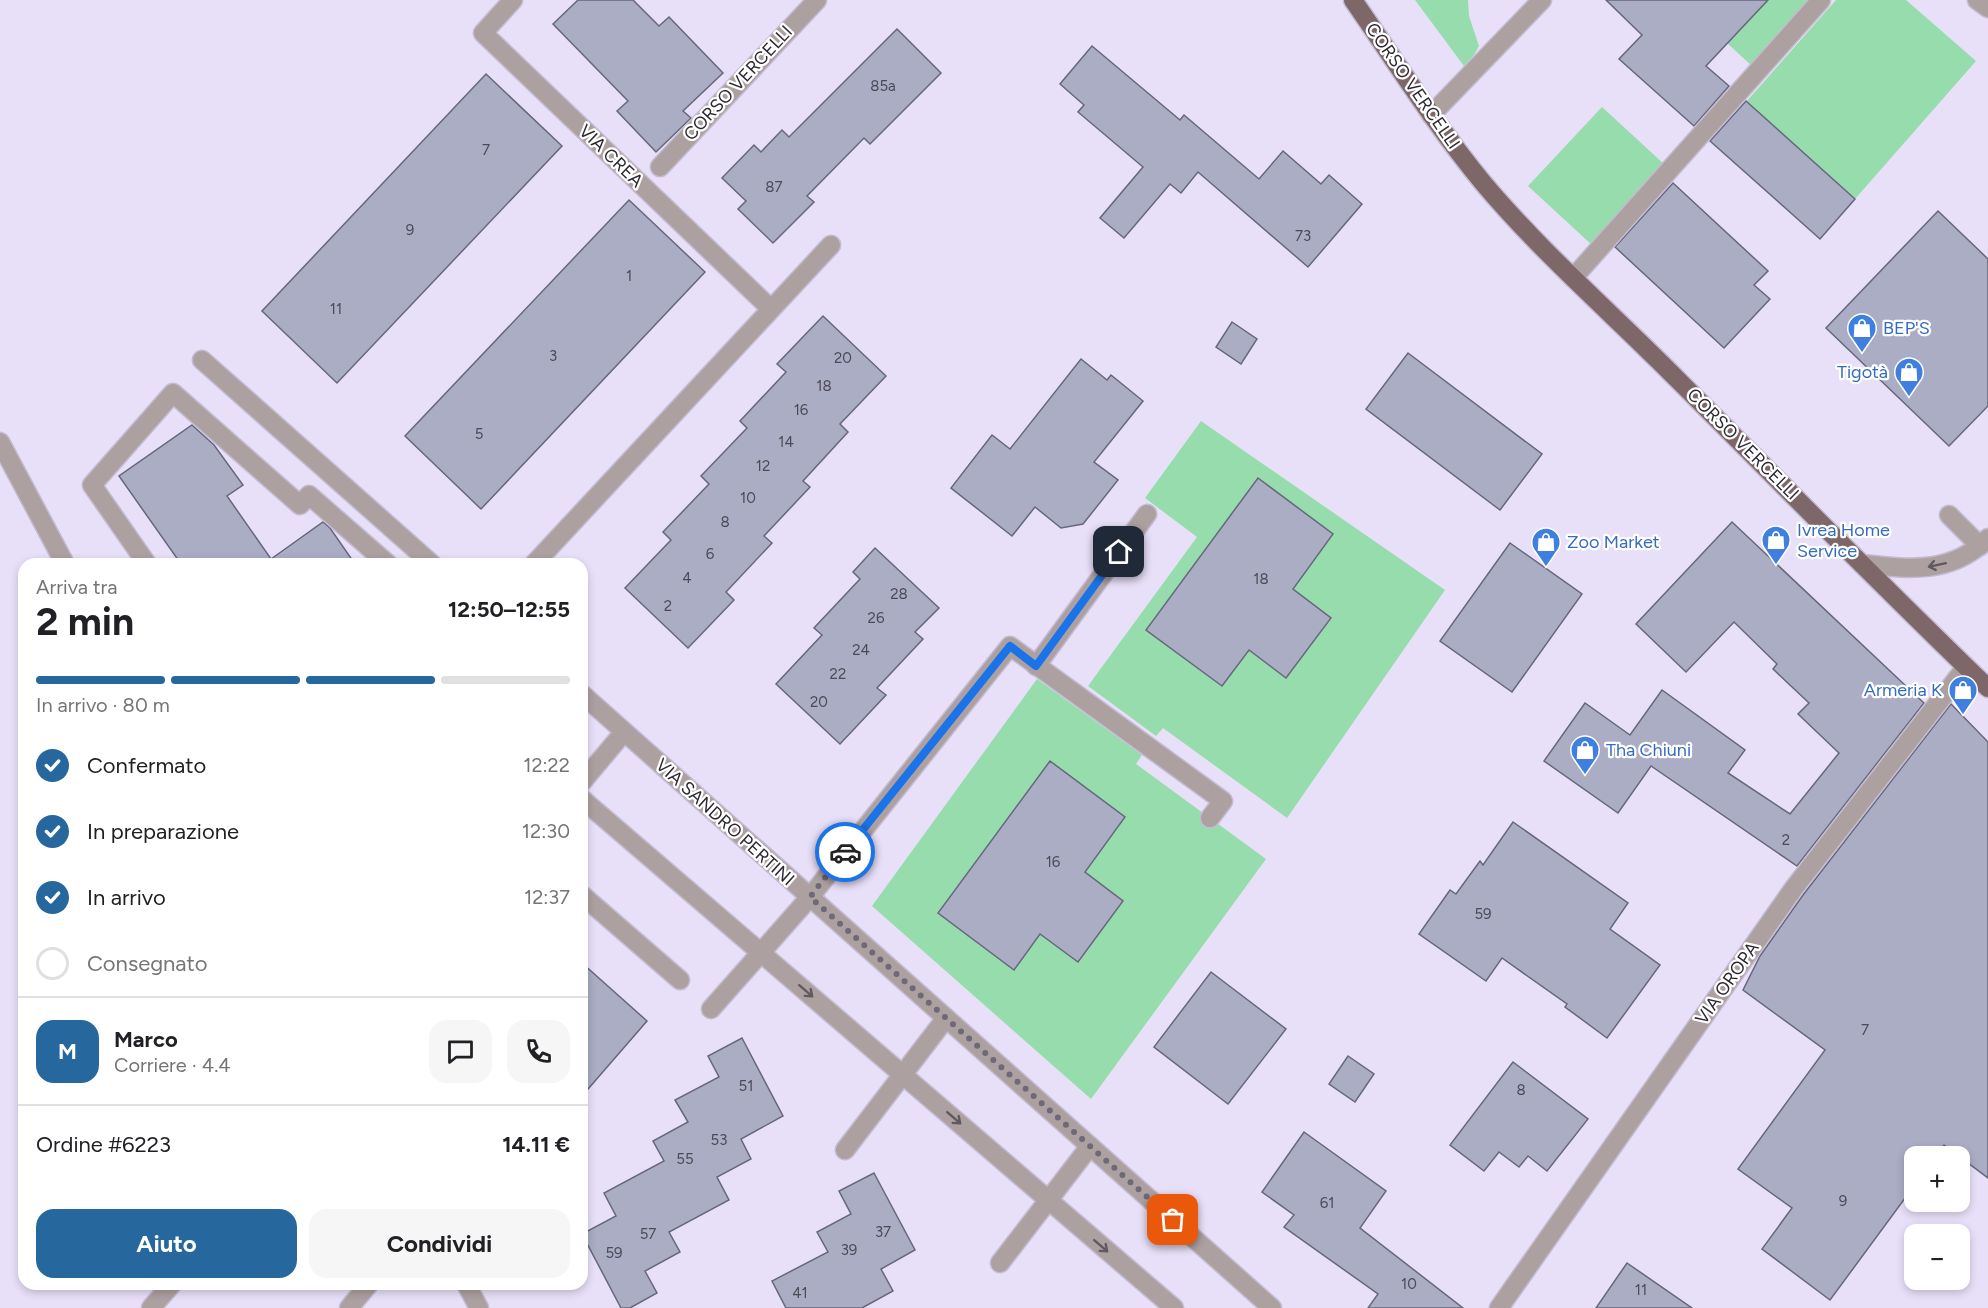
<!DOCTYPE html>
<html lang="it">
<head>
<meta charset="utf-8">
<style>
	:root { --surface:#fff; --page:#f6f6f6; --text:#202124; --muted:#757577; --line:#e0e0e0; --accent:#26679d }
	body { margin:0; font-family:Figtree,sans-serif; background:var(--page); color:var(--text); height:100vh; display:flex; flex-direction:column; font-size:22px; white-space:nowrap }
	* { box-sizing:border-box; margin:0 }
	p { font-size:20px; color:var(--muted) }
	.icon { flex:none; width:33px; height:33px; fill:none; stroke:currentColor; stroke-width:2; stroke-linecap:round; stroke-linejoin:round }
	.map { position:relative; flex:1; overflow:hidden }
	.drawer { position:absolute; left:18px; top:558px; width:570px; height:732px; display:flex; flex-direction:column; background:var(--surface); border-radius:18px; box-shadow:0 3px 9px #0003 }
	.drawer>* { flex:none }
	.tools { position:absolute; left:1904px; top:1146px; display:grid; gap:12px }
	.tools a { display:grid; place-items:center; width:66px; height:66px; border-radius:12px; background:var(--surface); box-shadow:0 3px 9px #0003; font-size:30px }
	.pin { position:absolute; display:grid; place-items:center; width:51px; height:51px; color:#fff; margin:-26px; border-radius:12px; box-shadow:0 3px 9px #0006 }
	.courier { position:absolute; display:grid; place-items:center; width:60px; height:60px; margin:-30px; border:4px solid #1a73e8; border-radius:50%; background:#fff; color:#222; box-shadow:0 2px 8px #0007 }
	.head em { font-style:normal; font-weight:700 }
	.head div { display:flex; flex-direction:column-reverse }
	.head { display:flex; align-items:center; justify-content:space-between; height:102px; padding:0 18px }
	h1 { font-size:39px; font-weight:700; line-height:45px }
	.bar { display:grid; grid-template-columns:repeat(4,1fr); gap:9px 6px; align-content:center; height:72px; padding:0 18px }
	.bar i { height:8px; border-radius:4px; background:var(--line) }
	.bar .active { background:var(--accent) }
	.bar p { grid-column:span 4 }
	.line { display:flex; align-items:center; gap:15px; padding:0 18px; border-top:2px solid var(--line) }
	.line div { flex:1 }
	.round { display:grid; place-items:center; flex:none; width:63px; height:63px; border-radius:18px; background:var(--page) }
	ol { padding:0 18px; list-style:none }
	li { display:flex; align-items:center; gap:18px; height:66px }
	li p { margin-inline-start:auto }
	li .icon { padding:6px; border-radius:50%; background:var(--accent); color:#fff; stroke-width:4 }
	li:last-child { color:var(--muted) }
	li i { width:33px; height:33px; border:3px solid var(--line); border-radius:50% }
	.button { display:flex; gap:12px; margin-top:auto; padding:12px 18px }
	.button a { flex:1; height:69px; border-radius:18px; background:var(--accent); color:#fff; font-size:24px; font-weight:700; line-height:69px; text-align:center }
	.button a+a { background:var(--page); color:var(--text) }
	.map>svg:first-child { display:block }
</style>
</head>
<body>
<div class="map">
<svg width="1988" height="1308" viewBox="0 0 1988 1308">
	<rect width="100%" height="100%" fill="#e8e0f8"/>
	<g fill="#96dcac" fill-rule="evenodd">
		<polygon points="1415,0 1468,0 1469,16 1479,46 1474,55 1464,66"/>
		<polygon points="1742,0 1814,0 1752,66 1727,43"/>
		<polygon points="1836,0 1906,0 1976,61 1855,199 1746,102"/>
		<polygon points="1602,107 1665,165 1592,245 1528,186"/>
		<path d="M1201,421L1445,590L1287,818L1163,728L1156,736L1088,686L1197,537L1145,498ZM1258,478L1293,589L1331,618L1286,678L1249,650L1221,686L1146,630Z"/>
		<path d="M1037,679L1142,755L1136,764L1266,859L1091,1099L872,906ZM1050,762L1085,872L1123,901L1078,962L1040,934L1014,970L938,914Z"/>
	</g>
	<g fill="#abadc5" stroke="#66677d" stroke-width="1.5">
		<polygon points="578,0 633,0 659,26 669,17 723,73 683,111 691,118 656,152 617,111 628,101 553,24"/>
		<polygon points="1606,0 1768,0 1706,66 1729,86 1694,126 1619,59 1642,35"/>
		<polygon points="897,29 941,73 870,144 864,138 807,196 814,202 773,243 738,209 746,201 722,178 754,145 761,152 782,130 789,137"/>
		<polygon points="1092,46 1180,120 1184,115 1259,179 1283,151 1321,184 1329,175 1362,204 1308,267 1198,172 1181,193 1170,184 1124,238 1100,218 1143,167 1078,112 1084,105 1060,84"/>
		<polygon points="486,74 562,146 337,383 262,311"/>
		<polygon points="1746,101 1855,199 1820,239 1710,141"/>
		<polygon points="1673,183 1768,271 1754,285 1770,299 1724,348 1615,247"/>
		<polygon points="629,200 705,272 481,509 405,436"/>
		<polygon points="1938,211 1988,259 1988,406 1949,446 1826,328"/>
		<polygon points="823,316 886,376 840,424 848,432 803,481 810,487 764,536 772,543 726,592 734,600 688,648 625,588 671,540 663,532 709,484 701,476 747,428 740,421 786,372 777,364"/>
		<polygon points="1232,322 1257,339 1241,364 1216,347"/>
		<polygon points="1408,353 1542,454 1500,510 1366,409"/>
		<polygon points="1081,359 1107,380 1111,375 1143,401 1094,462 1118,480 1083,524 1061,528 1035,507 1012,536 951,488 992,435 1010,449"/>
		<polygon points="192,425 214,445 243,485 227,496 271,559 323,522 330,528 355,564 181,564 119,476"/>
		<polygon points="1258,478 1333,534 1293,589 1331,618 1286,678 1249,650 1222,686 1146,630"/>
		<polygon points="1732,522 1924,703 1797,866 1651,766 1618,813 1544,761 1585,703 1630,735 1662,690 1745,750 1728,773 1790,814 1839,753 1798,714 1809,703 1773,669 1777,664 1734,622 1686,672 1636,624"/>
		<polygon points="1510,543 1582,594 1512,692 1440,641"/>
		<polygon points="875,548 939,608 915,632 923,639 877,688 886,695 840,744 776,684 822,635 814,628 860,579 853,572"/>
		<polygon points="1951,704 1988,742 1988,1178 1944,1145 1936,1156 1914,1156 1914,1186 1830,1300 1762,1249 1792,1208 1738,1169 1825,1050 1743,990 1760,956 1803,895"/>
		<polygon points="1050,761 1125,817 1085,872 1123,901 1078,962 1040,934 1014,970 938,913"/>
		<polygon points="1513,822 1628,903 1610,929 1660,965 1607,1038 1565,1007 1567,1004 1502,958 1486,981 1419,934 1450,890 1456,894 1480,861 1483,865"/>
		<polygon points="582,963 647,1021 582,1096"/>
		<polygon points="1211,972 1286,1029 1228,1104 1154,1047"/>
		<polygon points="742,1038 783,1116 741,1139 751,1159 717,1177 729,1200 669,1232 680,1252 645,1271 657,1293 630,1308 621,1308 582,1234 616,1216 604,1193 664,1161 653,1141 688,1122 675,1100 719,1077 708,1056"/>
		<polygon points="1348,1056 1374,1074 1355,1102 1329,1084"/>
		<polygon points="1513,1062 1588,1119 1547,1171 1528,1156 1519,1167 1499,1152 1484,1171 1450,1145"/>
		<polygon points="1304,1132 1386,1191 1360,1228 1463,1308 1368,1308 1378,1294 1284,1227 1294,1215 1262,1192"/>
		<polygon points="874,1173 915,1250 881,1269 893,1291 862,1308 786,1308 772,1281 828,1252 817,1232 851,1214 839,1191"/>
		<polygon points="1627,1263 1692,1308 1596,1308"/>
	</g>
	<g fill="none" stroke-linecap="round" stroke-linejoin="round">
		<g stroke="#c3bbd1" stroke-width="21">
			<g id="minor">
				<polyline points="513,0 483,33 771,309"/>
				<polyline points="1977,0 1988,8"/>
				<polyline points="1431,115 1542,0"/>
				<polyline points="660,167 817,0"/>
				<polyline points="1573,278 1821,0"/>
				<polyline points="202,360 432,564"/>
				<polyline points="0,442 65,564"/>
				<polyline points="1949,515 1980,546"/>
				<polyline points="147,564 92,485 173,393 300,505 309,495 388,564"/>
				<polyline points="534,564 831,245"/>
				<path d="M1862,564C1909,569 1951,575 1988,538"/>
				<polyline points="1036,666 1147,514"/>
				<polyline points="582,694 1272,1308"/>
				<polyline points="582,782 624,732"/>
				<polyline points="582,799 1174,1308"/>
				<polyline points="582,895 680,980"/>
				<polyline points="711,1009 810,897 1010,646 1223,801 1210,818"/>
				<polyline points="845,1150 946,1018"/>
				<polyline points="1000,1263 1090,1146"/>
				<polyline points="466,1284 479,1308"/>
				<polyline points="151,1308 172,1284"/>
				<polyline points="349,1308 369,1284"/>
				<polyline points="1499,1308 1794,888 1966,667"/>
			</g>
		</g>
		<g stroke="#c3bbd1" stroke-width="21">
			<path id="major" d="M1353,0C1396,62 1436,126 1484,184C1544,255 1615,316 1680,382C1782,484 1884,588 1988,688"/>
		</g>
		<use href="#minor" stroke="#ada0a0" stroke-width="18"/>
		<use href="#major" stroke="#7e6768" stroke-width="18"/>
	</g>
	<defs><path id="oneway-shaft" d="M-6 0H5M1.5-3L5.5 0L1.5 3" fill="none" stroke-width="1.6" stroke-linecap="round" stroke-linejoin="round" transform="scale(1.5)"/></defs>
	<g stroke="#60595f">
		<use href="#oneway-shaft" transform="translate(1937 565) rotate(168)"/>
		<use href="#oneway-shaft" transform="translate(806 991) rotate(41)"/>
		<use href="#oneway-shaft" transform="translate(954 1118) rotate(41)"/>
		<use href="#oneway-shaft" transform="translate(1101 1246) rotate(41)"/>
	</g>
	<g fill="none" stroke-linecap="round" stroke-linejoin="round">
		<polyline stroke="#6e6978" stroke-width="6" stroke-dasharray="0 10.8" points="845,852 810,897 1173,1220"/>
		<polyline stroke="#1a73e8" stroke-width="8" points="845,852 1010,646 1036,666 1119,552"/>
	</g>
	<defs>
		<g id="shop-pin" transform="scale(1.5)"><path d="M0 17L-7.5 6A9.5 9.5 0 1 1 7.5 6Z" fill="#3f7fe0" stroke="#fff"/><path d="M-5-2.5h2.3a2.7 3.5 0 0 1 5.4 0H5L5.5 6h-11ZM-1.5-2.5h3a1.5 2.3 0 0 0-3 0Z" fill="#fff"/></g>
	</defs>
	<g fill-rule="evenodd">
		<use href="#shop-pin" x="1862" y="328"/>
		<use href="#shop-pin" x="1909" y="372"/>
		<use href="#shop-pin" x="1776" y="540"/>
		<use href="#shop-pin" x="1546" y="542"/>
		<use href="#shop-pin" x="1963" y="690"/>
		<use href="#shop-pin" x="1585" y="750"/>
	</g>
	<g text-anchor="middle" stroke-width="4.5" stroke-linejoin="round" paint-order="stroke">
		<g font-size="15" fill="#4c4a58">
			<text x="883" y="91">85a</text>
			<text x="486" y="155">7</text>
			<text x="774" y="192">87</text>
			<text x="410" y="235">9</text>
			<text x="1303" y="241">73</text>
			<text x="629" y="281">1</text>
			<text x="336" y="314">11</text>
			<text x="553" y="361">3</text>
			<text x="843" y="363">20</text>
			<text x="824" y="391">18</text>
			<text x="801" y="415">16</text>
			<text x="479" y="439">5</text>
			<text x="786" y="447">14</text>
			<text x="763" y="471">12</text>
			<text x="748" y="503">10</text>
			<text x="725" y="527">8</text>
			<text x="710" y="559">6</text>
			<text x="687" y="583">4</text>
			<text x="1261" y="584">18</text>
			<text x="899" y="599">28</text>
			<text x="668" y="611">2</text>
			<text x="876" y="623">26</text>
			<text x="861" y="655">24</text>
			<text x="838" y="679">22</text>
			<text x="819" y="707">20</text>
			<text x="1786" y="845">2</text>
			<text x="1053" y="867">16</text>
			<text x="1483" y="919">59</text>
			<text x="1865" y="1035">7</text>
			<text x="746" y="1091">51</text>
			<text x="1521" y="1095">8</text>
			<text x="719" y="1145">53</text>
			<text x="685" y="1164">55</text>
			<text x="1843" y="1206">9</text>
			<text x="1327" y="1208">61</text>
			<text x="883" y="1237">37</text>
			<text x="648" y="1239">57</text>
			<text x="849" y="1255">39</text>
			<text x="614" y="1258">59</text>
			<text x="1409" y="1289">10</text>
			<text x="1641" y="1295">11</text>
			<text x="800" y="1298">41</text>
		</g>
		<g font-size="18" fill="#2d2933" stroke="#fff">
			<text transform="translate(738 83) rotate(-47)" y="6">CORSO VERCELLI</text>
			<text transform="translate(1413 86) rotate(55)" y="6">CORSO VERCELLI</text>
			<text transform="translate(611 156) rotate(44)" y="6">VIA CREA</text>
			<text transform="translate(1743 444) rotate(45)" y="6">CORSO VERCELLI</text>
			<text transform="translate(725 822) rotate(42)" y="6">VIA SANDRO PERTINI</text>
			<text transform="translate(1727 983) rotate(-55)" y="6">VIA OROPA</text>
		</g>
		<g font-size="18" fill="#366cbe" stroke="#fff" text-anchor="start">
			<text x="1883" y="334">BEP'S</text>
			<text x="1888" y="378" text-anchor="end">Tigotà</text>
			<text x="1797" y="536">Ivrea Home<tspan x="1797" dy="21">Service</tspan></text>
			<text x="1567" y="548">Zoo Market</text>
			<text x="1942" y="696" text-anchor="end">Armeria K</text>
			<text x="1606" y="756">Tha Chiuni</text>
		</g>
	</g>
</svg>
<div class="tools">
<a>+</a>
<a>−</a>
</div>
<div class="pin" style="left:1173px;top:1220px;background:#ea580c"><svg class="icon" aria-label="bag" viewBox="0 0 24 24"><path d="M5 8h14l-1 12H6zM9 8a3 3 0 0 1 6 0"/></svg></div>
<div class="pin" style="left:1119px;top:552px;background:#1f2937"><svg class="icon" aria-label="home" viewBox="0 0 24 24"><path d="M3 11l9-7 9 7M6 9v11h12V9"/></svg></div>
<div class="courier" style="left:845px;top:852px"><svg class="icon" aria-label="car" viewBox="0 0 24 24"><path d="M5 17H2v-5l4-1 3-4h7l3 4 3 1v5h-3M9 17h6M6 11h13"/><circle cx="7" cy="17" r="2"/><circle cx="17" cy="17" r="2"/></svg></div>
<section class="drawer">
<div class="head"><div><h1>2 min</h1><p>Arriva tra</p></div><em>12:50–12:55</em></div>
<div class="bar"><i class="active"></i><i class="active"></i><i class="active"></i><i></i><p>In arrivo · 80 m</p></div>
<ol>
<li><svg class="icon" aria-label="check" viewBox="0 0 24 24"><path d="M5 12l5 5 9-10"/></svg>Confermato<p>12:22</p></li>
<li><svg class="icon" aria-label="check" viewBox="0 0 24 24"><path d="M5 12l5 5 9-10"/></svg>In preparazione<p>12:30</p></li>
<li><svg class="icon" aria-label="check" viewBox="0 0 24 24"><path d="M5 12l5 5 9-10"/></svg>In arrivo<p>12:37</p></li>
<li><i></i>Consegnato</li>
</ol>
<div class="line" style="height:108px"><b class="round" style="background:var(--accent);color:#fff">M</b><div><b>Marco</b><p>Corriere · 4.4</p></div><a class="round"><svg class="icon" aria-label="chat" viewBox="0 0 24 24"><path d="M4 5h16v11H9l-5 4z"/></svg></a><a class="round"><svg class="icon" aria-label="phone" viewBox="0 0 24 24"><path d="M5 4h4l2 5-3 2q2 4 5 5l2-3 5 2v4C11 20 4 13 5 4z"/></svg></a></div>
<div class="line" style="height:78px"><div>Ordine #6223</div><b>14.11 €</b></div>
<div class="button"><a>Aiuto</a><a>Condividi</a></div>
</section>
</div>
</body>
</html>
